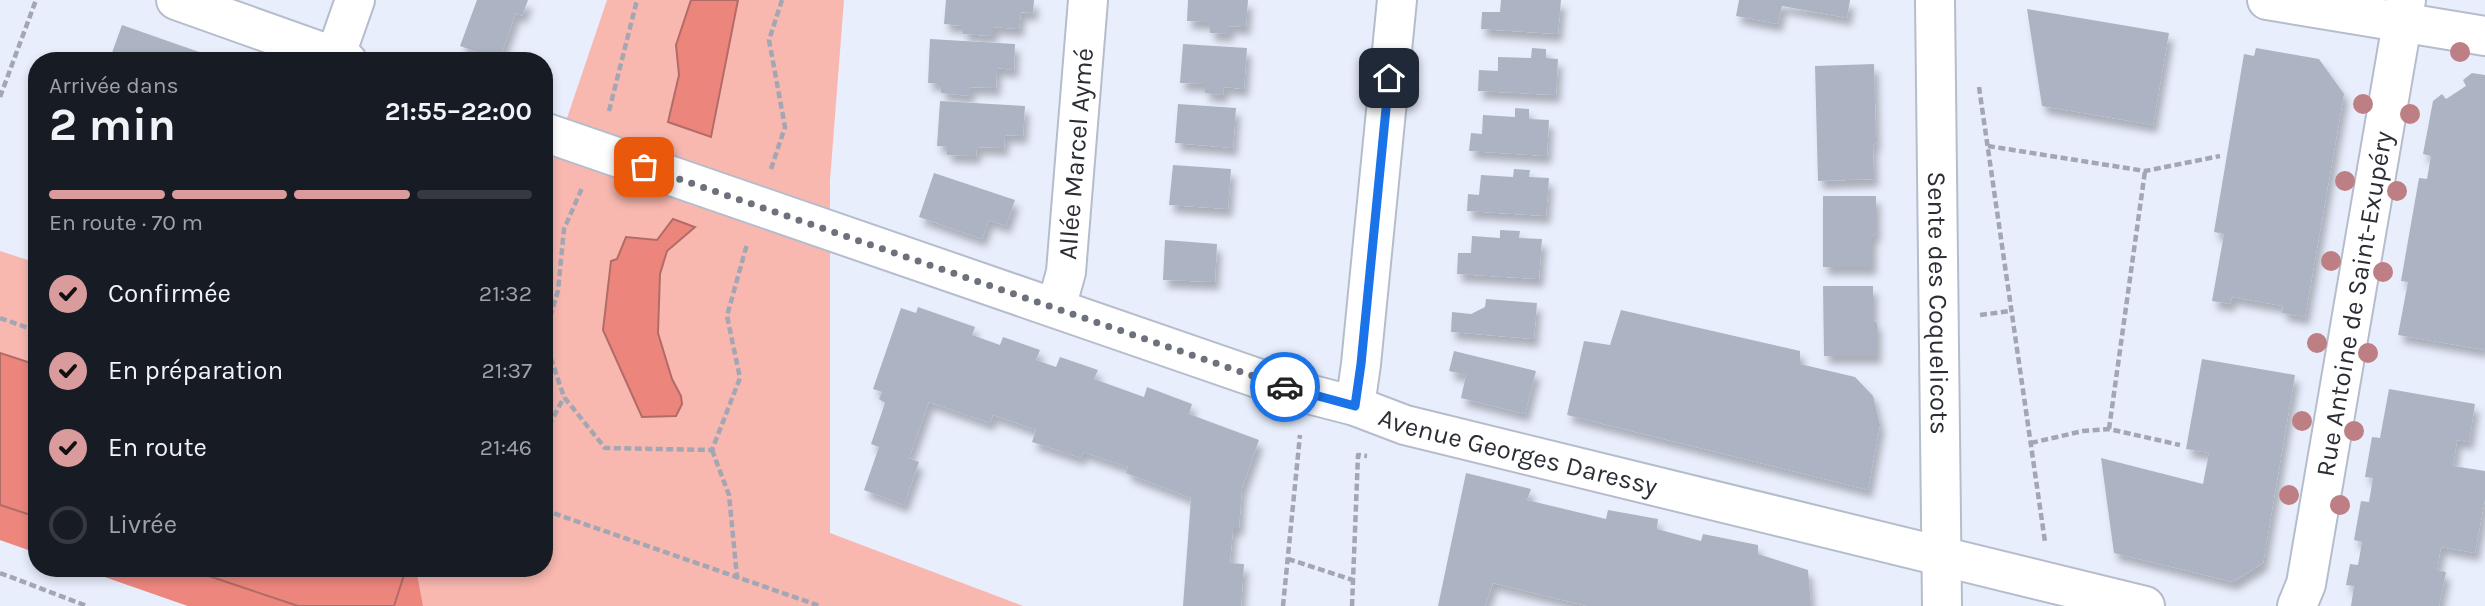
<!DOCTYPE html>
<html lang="fr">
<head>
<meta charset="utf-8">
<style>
	:root { --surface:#171b24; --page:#242831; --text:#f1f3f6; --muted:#9ea1a6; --line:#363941; --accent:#da9b9c }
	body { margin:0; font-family:Karla,sans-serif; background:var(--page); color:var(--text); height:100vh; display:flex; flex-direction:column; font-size:26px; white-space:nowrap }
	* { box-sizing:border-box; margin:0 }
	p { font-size:23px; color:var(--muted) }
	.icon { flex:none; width:38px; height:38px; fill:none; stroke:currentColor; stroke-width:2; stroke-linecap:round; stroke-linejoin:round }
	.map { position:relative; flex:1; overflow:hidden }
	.drawer { position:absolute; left:28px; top:52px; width:525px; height:525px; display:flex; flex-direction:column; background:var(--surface); border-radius:28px; box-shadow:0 4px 10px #0003 }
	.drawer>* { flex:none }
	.pin { position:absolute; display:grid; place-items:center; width:60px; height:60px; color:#fff; margin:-30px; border-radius:14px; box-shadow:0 4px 10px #0006 }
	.courier { position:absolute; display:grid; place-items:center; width:70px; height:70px; margin:-35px; border:5px solid #1a73e8; border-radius:50%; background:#fff; color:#222; box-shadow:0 2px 9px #0007 }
	.head em { font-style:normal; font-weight:700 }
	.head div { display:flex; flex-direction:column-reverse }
	.head { display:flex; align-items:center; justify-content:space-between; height:119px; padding:0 21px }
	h1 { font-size:46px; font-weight:700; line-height:52px }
	.bar { display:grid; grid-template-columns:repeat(4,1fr); gap:10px 7px; align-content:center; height:84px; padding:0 21px }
	.bar i { height:9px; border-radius:5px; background:var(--line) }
	.bar .on { background:var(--accent) }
	.bar p { grid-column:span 4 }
	ol { padding:0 21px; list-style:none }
	li { display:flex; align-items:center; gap:21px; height:77px }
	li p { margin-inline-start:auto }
	li .icon { padding:7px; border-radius:50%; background:var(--accent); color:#111; stroke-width:4 }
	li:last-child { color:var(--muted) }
	li i { width:38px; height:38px; border:4px solid var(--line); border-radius:50% }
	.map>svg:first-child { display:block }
</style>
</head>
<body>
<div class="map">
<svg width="2485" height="606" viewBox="0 0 2485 606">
	<defs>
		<filter id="shadow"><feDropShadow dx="4.5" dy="8" stdDeviation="3.5" flood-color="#0004"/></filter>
	</defs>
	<rect width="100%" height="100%" fill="#e8eefc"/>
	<g fill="#f8b8b0">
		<polygon points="607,0 844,0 830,180 830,533 1023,606 188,606 82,569 544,569 544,186"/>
		<polygon points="0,251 37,263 37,553 0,540"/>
	</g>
	<g fill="#ed877e">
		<polygon points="0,471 37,476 37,553 0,540"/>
		<polygon points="82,569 416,569 423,606 188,606"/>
	</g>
	<g fill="#ec867d" stroke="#b26c67" stroke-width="2">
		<polygon points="691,0 738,0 711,137 668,122 679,75 676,45"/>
		<polygon points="673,219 695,227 667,251 660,274 658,333 672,379 681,396 682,404 676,416 642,417 603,330 611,261 617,259 626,237 657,240"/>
		<polygon points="0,353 37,365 37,517 0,505"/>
		<polygon points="188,569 406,569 394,606 298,606"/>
	</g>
	<g fill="#acb4c4" filter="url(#shadow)">
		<polygon points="477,0 528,0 522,16 516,13 499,60 460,46"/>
		<polygon points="946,0 1034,0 1033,13 1021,12 1019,29 993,27 993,36 963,34 963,26 944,24"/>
		<polygon points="1188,0 1248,0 1246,27 1229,26 1229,34 1210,33 1210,22 1187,21"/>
		<polygon points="1501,0 1561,0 1558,34 1481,29 1482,12 1500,12"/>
		<polygon points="1739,0 1850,0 1847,18 1782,6 1778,24 1736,16"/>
		<polygon points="2027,9 2169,33 2153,125 2042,106"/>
		<polygon points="122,25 202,53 199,61 109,61"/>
		<polygon points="930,39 1015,44 1014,70 997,68 996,88 970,87 970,96 941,93 941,83 928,83"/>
		<polygon points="1183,44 1247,48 1244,89 1224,87 1223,95 1205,93 1205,84 1180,83"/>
		<polygon points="1532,48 1546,49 1546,58 1558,59 1556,95 1478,91 1479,70 1498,71 1498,57 1531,58"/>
		<polygon points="2256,48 2319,59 2344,94 2305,317 2282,313 2283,306 2232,297 2230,304 2212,301 2224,234 2214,232 2244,54 2254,56"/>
		<polygon points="1874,64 1876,142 1873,146 1874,179 1818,181 1815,66"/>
		<polygon points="2472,73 2485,75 2485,350 2398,335 2408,282 2401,281 2419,178 2427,179 2431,156 2423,154 2433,101 2442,94 2446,99 2466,86 2463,80"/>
		<polygon points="940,101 1025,106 1023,136 1005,135 1004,148 977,147 976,156 947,155 947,146 937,146"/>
		<polygon points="1178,104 1236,108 1233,148 1175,143"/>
		<polygon points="1515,108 1529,109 1529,119 1549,120 1547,156 1469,151 1471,133 1482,134 1483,115 1515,117"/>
		<polygon points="1173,165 1231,169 1228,209 1169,205"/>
		<polygon points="1514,169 1530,170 1529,177 1549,178 1546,216 1467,211 1468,194 1479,195 1481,175 1513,177"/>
		<polygon points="934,173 1015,200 1006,226 989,220 982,239 919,217"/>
		<polygon points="1823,196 1876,196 1876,233 1872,237 1872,267 1823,267"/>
		<polygon points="1500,230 1520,231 1519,238 1542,239 1539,279 1457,274 1458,253 1471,253 1472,236 1500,238"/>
		<polygon points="1165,240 1217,244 1215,282 1163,280"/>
		<polygon points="1823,286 1873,286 1873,320 1877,323 1877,356 1824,356"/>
		<polygon points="1486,299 1537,303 1534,339 1451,332 1452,312 1471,314 1485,307"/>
		<polygon points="918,307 975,327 972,335 1000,345 1003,337 1040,350 1036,360 1056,367 1060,357 1098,370 1094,379 1144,397 1147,387 1192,404 1189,414 1259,440 1242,488 1239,528 1233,528 1230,563 1244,564 1241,606 1183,606 1191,498 1126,473 1128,467 1083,452 1081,458 1032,442 1036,430 993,415 990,423 929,402 909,458 919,462 904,505 864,490 879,447 871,444 885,403 879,399 882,392 873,389 901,308 916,313"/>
		<polygon points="1621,310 1800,351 1800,364 1855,377 1873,396 1880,425 1868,490 1567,415 1584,341 1610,345"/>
		<polygon points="1454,351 1536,371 1525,414 1461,398 1466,375 1449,371"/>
		<polygon points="2202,359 2295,375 2263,563 2233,582 2114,553 2101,458 2203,484 2209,453 2186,449"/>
		<polygon points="2389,389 2475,404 2469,442 2457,440 2453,466 2485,471 2485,499 2475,553 2441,547 2437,570 2446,572 2439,606 2351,606 2354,586 2346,585 2350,564 2358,565 2362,542 2354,540 2361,501 2369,502 2373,478 2365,477 2372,437 2380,438"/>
		<polygon points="1466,473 1531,489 1527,500 1606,519 1608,510 1658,519 1657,529 1701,541 1703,534 1758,545 1758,554 1808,570 1811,606 1587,606 1493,583 1485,606 1438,606"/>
	</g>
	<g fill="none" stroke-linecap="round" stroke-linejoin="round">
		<g stroke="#b5bdcd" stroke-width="42">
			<g id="minor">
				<polyline points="176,0 347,61"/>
				<path id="s1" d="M1935,0L1942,606"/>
				<polyline points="2267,0 2485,36"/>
				<polyline points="335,57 355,0"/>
				<path id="s2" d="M544,132L1289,389L1355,406L1405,425L2145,606"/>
				<path id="s3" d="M1056,308L1066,272L1088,0"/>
				<polyline points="1355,406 1361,364 1397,0"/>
				<path id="s4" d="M2297,606L2306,584L2406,0"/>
			</g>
		</g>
		<g stroke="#a2a7b3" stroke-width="4.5" stroke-dasharray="7 3.5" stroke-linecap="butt">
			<polyline points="1979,87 2045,542"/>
			<polyline points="0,97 36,0"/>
			<polyline points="609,111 637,0"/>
			<polyline points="1988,146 2145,171 2220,156"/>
			<polyline points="771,169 785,127 769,40 782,0"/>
			<polyline points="1980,315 2010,311"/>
			<polyline points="0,318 37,331"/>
			<polyline points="544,337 558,291 564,229 582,188"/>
			<polyline points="544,338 564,397 605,448 712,450 740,378 727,316 747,244"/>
			<polyline points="2109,429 2145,171"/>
			<polyline points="544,435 564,397"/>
			<polyline points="2031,443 2083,431 2109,429 2180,445"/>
			<polyline points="712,450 729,495 737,577"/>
			<polyline points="544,510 820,606"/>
			<polyline points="1288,559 1353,580"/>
			<polyline points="0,573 87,606"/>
			<polyline points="1283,606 1300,435"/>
			<polyline points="1352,606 1358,455 1367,456"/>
		</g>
		<use href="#minor" stroke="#fff" stroke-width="38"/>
	</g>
	<g fill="#bd7e84">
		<circle cx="2460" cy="52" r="10"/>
		<circle cx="2363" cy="104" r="10"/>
		<circle cx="2410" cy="114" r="10"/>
		<circle cx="2345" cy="181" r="10"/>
		<circle cx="2397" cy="191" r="10"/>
		<circle cx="2331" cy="261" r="10"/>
		<circle cx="2383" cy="272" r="10"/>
		<circle cx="2317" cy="343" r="10"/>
		<circle cx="2368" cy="353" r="10"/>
		<circle cx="2302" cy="421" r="10"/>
		<circle cx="2354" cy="431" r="10"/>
		<circle cx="2289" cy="495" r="10"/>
		<circle cx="2340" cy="505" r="10"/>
	</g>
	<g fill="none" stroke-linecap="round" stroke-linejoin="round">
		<polyline stroke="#6d717b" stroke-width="7" stroke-dasharray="0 12.6" points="644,167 1285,387"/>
		<polyline stroke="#1a73e8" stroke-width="9" points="1285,387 1355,406 1361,364 1389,78"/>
	</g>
	<g text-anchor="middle" stroke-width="5" stroke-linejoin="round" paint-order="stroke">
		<g font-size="26" fill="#2b2e35" stroke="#e8eefc">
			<text dy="9" stroke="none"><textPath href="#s3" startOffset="156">Allée Marcel Aymé</textPath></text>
			<text dy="9" stroke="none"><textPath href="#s1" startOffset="303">Sente des Coquelicots</textPath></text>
			<text dy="9" stroke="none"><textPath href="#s4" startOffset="308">Rue Antoine de Saint-Exupéry</textPath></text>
			<text dy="9" stroke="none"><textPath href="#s2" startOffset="1026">Avenue Georges Daressy</textPath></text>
		</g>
	</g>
</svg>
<div class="pin" style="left:644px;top:167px;background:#ea580c"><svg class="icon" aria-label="bag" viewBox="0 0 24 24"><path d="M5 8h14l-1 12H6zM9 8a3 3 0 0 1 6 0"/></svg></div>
<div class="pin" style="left:1389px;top:78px;background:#1f2937"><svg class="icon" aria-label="home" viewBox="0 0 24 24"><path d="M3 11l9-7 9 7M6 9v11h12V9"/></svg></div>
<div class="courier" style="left:1285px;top:387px"><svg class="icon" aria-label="car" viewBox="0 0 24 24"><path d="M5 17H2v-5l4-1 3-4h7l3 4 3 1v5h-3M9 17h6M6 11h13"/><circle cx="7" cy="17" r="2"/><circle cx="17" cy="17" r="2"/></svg></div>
<section class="drawer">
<div class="head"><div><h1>2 min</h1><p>Arrivée dans</p></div><em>21:55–22:00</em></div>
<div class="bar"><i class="on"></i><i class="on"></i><i class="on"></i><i></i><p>En route · 70 m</p></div>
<ol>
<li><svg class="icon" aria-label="check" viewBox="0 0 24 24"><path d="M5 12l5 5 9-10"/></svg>Confirmée<p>21:32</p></li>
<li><svg class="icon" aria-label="check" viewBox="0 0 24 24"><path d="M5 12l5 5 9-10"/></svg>En préparation<p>21:37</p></li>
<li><svg class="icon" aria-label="check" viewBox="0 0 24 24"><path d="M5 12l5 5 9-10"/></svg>En route<p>21:46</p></li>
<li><i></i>Livrée</li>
</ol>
</section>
</div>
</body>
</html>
